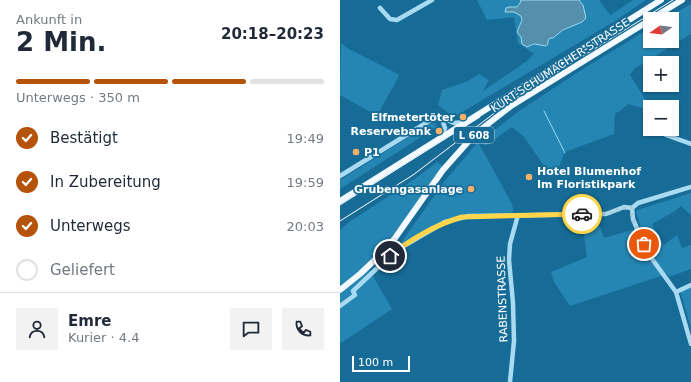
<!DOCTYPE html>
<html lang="de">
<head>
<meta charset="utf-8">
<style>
	:root { --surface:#fff; --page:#f2f2f3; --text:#1f2937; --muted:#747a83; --line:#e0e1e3; --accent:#b45309 }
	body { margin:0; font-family:"DejaVu Sans",sans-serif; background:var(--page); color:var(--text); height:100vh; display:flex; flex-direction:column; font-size:15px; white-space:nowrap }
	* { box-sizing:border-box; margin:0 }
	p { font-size:13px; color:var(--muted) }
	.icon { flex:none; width:22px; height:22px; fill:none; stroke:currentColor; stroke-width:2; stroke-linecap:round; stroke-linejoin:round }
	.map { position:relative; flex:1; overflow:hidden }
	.panel { display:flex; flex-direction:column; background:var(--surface); width:340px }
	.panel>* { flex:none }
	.needle { width:26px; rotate:256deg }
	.fabs { position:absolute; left:303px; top:12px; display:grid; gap:8px }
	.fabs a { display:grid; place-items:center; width:36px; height:36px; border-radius:0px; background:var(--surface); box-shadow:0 1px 3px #0004; font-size:20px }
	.scale { position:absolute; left:12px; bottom:10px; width:58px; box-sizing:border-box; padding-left:4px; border:2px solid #fff; border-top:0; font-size:11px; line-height:14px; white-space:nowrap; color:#fff; -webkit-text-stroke:3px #166c96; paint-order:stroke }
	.pin { position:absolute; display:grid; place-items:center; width:34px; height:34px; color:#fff; margin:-17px; border:2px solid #fff; border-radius:50%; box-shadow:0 1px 4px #0007 }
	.courier { position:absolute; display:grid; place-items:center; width:40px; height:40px; margin:-20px; border:3px solid #ffd54a; border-radius:50%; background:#fff; color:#222; box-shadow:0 1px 5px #0007 }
	.overview em { font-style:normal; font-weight:700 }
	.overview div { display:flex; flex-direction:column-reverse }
	.overview { display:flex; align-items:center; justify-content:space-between; height:68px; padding:0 16px }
	h1 { font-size:26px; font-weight:700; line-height:30px }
	.bar { display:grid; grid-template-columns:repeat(4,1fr); gap:6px 4px; align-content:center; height:48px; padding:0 16px }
	.bar i { height:5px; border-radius:3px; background:var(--line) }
	.bar .on { background:var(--accent) }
	.bar p { grid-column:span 4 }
	.line { display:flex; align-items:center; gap:10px; padding:0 16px; border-top:1px solid var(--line) }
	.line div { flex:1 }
	.round { display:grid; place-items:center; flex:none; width:42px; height:42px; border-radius:0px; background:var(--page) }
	ol { padding:0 16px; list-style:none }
	li { display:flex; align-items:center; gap:12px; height:44px }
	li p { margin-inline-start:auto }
	li .icon { padding:4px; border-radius:50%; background:var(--accent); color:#fff; stroke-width:4 }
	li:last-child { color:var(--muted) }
	li i { width:22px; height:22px; border:2px solid var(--line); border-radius:50% }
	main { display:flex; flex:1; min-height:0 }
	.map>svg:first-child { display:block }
</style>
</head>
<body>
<main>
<section class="panel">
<div class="overview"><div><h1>2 Min.</h1><p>Ankunft in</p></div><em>20:18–20:23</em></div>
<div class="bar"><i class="on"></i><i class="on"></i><i class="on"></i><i></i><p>Unterwegs · 350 m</p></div>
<ol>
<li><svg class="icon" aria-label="check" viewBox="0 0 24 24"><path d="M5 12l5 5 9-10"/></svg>Bestätigt<p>19:49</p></li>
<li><svg class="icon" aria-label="check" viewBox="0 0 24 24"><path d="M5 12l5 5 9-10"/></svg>In Zubereitung<p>19:59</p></li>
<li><svg class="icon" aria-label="check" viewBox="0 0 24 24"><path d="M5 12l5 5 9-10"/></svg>Unterwegs<p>20:03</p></li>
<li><i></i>Geliefert</li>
</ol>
<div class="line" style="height:72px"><a class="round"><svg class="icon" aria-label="person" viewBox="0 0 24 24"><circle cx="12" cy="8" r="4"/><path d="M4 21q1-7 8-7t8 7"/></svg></a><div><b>Emre</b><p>Kurier · 4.4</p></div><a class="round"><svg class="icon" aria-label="chat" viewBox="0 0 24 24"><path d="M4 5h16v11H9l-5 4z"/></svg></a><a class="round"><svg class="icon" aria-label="phone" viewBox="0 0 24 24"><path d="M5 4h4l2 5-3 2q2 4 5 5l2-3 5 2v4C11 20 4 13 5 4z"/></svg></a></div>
</section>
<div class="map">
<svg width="351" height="382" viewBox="0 0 351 382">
	<rect width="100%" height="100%" fill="#166c96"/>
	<g fill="#2586b3">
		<path d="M137,0H181L180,3L177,7H169L168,13L174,12L181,16L182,20L177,32L181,37L182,44L187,47C195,44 204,45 210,38H213C223,30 235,25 246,18L243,5L239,0H259L270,15L293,0H306L275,21L114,117L98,105L102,90L128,81L139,74L149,80L143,91L187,61L194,54L178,43L174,17L147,20Z"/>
		<polygon points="351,4 351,34 294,69 290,75 310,107 310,110 288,104 279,112 275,113 274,134 225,152 218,169 202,170 205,167 184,137 172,127 145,146 141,141 179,111 235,74 310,28 310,41 332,41 332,19 325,19"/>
		<polygon points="1,43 7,48 58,74 59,76 38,114 36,115 0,95"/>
		<polygon points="93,123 97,124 95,128 0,189 0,180 88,125"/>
		<polygon points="138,142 172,204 173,209 173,212 170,214 129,215 87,231 58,247 104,182"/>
		<path d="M97,162L103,166C79,200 56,236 26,264L52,309L1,343L0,341V230L9,222L72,181Z"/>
		<polygon points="351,193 351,215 341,206 335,211 312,224 315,231 303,234 296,212 297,210"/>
		<polygon points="257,219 264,238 295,229 300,239 317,234 324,245 337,235 342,248 351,245 351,269 329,277 327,274 230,306 214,282 211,272 247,257 242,220"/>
		<polygon points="351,287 351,328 340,291"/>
	</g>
	<polygon fill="#548fab" stroke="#9ad9f4" points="181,0 239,0 243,5 246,18 242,22 223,30 213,38 210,38 208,41 208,44 206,46 194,44 187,47 182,44 181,37 177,32 182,20 181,16 174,12 165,12 166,8 169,7 177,7 180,3"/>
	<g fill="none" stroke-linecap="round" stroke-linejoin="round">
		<polyline stroke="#9ad9f4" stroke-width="1" points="204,111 225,153"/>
		<g stroke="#a8daf1" stroke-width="4.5">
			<polyline points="40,8 50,19 57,20 92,0"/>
			<polyline points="309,106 310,107"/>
			<polyline points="99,119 103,122 105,128 100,138"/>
			<polyline points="320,129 323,133 326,135 351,144"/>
			<polyline points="0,176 94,118 100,117 114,123 125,122"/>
			<polyline points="292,208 293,219 307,252 336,292 351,344"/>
			<polyline points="292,208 298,203 351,187"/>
			<polyline points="336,292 351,285"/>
			<polyline points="0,306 15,295 13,291 52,254 62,247 105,222 129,216 266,214 284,207 292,208"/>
			<polyline points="170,382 174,341 173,303 169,260 170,244 178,215"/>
		</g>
		<g stroke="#f2faff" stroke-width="6">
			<polyline points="311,19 342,0"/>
			<polyline points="0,201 321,0"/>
			<polyline points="0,290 20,274 41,254 55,238 103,170 135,134 171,106 310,20"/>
		</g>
		<g stroke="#fff" stroke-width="1">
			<polyline points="0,205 140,117"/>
			<polyline points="0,221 73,175 169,102 333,0"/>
		</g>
	</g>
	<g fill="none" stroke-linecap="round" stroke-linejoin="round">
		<path stroke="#adccda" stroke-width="4" stroke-dasharray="0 7.2" d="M242,214C250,214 259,214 268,213C278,212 280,206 292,208C290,220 300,234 304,244"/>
		<path stroke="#ffd54a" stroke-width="5" d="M50,256C69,240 97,224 122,217L242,214"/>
	</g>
	<g fill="#ffb168" stroke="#166c96" stroke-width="1.5">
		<circle cx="123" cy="117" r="4"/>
		<circle cx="99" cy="131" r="4"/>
		<circle cx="16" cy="152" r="4"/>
		<circle cx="189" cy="177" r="4"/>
		<circle cx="131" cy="189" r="4"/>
	</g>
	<g text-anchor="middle" stroke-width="3.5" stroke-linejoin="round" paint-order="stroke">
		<rect fill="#166c96" stroke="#b9d3e0" stroke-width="1" x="114" y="127" width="40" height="16" rx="3"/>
		<g font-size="10" font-weight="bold" fill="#fff">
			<text x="134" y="139">L 608</text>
		</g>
		<g font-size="11" fill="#fff" stroke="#166c96">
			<text transform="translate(220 65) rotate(-33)" y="4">KURT-SCHUMACHER-STRASSE</text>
			<text transform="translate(162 299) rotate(-92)" y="4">RABENSTRASSE</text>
		</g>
		<g font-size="11" font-weight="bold" fill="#fff" stroke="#166c96" text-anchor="end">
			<text x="115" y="121">Elfmetertöter</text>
			<text x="91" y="135">Reservebank</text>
			<text x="24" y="156" text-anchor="start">P1</text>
			<text x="197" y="175" text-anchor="start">Hotel Blumenhof<tspan x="197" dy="13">Im Floristikpark</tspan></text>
			<text x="123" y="193">Grubengasanlage</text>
		</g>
	</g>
</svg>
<div class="fabs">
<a><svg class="needle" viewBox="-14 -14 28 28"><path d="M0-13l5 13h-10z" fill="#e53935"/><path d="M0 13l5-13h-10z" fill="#747a83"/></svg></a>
<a>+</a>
<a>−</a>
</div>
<div class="scale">100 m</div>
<div class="pin" style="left:304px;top:244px;background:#ea580c"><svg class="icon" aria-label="bag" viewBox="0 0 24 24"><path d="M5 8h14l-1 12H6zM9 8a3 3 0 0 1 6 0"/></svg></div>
<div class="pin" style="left:50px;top:256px;background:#1f2937"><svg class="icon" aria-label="home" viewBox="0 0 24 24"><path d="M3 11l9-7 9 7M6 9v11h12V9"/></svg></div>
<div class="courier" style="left:242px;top:214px"><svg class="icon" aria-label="car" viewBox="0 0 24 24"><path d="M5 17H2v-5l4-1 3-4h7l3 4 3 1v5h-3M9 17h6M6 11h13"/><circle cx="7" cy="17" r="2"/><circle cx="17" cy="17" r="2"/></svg></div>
</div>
</main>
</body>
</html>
